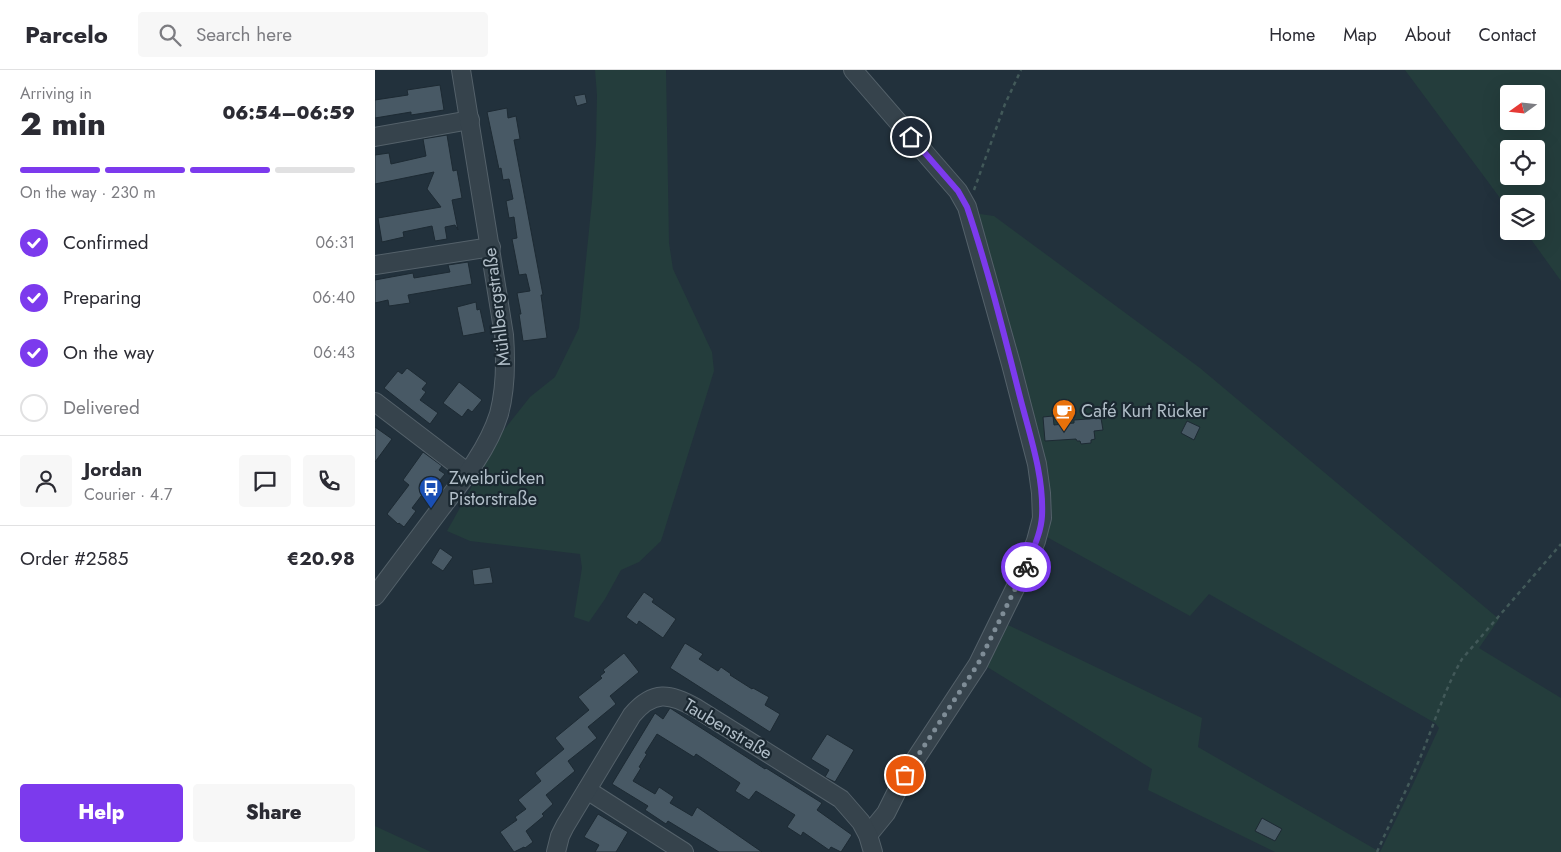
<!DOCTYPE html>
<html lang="en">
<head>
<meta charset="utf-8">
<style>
	:root { --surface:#fff; --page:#f7f7f7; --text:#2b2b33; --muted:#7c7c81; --line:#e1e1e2; --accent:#7c3aed }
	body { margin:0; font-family:Jost,sans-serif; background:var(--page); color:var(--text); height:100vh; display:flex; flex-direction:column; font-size:19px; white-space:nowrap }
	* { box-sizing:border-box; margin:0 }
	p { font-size:16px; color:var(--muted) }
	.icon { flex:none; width:28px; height:28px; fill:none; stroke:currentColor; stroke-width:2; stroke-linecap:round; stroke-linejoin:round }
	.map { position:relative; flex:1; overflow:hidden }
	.drawer { display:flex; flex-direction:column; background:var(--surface); width:375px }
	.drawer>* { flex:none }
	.needle { width:32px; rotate:255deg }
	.tools { position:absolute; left:1125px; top:15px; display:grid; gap:10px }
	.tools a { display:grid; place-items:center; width:45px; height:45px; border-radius:5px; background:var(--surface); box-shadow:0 5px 20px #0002; font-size:25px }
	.pin { position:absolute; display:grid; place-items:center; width:42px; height:42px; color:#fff; margin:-21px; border:2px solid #fff; border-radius:50%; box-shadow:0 1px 5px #0007 }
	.courier { position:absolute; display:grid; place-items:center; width:50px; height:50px; margin:-25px; border:4px solid #7c3aed; border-radius:50%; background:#fff; color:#222; box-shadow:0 1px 6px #0007 }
	.headline em { font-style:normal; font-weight:800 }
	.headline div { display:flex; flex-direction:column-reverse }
	.headline { display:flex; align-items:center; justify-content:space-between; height:85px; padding:0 20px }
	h1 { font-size:32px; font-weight:800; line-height:38px }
	.bar { display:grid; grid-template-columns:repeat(4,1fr); gap:8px 5px; align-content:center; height:60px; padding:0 20px }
	.bar i { height:6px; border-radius:4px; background:var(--line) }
	.bar .current { background:var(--accent) }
	.bar p { grid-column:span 4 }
	.line { display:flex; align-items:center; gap:12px; padding:0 20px; border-top:1px solid var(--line) }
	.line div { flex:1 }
	.round { display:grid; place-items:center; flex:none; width:52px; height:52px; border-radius:5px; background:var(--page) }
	ol { padding:0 20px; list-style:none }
	li { display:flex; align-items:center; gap:15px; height:55px }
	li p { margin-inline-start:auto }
	li .icon { padding:5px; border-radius:50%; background:var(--accent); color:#fff; stroke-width:4 }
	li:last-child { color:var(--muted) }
	li i { width:28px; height:28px; border:2px solid var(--line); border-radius:50% }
	.button { display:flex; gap:10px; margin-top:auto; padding:10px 20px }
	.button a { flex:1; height:58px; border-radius:5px; background:var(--accent); color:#fff; font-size:20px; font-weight:800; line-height:58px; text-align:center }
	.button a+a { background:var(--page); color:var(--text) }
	header { display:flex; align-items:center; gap:30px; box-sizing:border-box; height:70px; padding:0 25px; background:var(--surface); border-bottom:1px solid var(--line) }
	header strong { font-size:24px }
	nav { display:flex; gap:28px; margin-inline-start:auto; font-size:18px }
	.search { width:350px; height:45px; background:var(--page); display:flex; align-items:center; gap:12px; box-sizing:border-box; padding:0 18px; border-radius:5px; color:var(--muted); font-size:19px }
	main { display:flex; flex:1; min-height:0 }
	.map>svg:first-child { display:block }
</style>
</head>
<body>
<header>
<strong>Parcelo</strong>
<div class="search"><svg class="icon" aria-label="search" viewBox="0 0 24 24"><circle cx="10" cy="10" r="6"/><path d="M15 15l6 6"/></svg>Search here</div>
<nav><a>Home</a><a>Map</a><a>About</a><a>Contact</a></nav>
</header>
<main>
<section class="drawer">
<div class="headline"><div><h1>2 min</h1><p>Arriving in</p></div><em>06:54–06:59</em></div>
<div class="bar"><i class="current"></i><i class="current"></i><i class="current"></i><i></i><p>On the way · 230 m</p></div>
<ol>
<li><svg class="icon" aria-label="check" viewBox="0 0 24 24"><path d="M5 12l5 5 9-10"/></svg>Confirmed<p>06:31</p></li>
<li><svg class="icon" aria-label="check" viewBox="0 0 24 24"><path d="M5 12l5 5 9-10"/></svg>Preparing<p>06:40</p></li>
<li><svg class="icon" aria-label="check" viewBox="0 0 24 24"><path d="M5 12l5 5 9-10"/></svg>On the way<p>06:43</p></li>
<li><i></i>Delivered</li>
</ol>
<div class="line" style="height:90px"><a class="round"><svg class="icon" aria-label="person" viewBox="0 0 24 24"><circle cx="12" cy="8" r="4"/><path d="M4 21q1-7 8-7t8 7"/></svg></a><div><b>Jordan</b><p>Courier · 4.7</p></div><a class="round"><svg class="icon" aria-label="chat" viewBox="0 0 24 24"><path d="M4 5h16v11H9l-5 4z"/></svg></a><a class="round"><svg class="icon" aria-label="phone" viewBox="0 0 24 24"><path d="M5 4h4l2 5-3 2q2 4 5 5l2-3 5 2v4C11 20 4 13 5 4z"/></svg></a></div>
<div class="line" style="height:65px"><div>Order #2585</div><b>€20.98</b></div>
<div class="button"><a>Help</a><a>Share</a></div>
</section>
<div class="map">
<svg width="1186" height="782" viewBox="0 0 1186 782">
	<rect width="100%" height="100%" fill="#22313c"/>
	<g fill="#243d3c" fill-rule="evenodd">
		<polygon points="220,0 291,0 294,173 298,199 337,282 339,301 286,471 264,492 246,500 230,529 214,552 199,547 207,498 205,484 95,471 72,461 128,361 155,327 180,307 204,258 217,131 221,73 222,25"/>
		<path d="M1030,0H1186V211L1150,161H1161V134H1134V140ZM1134,24H1161V51H1134ZM1134,79H1161V106H1134Z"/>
		<polygon points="605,144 619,146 825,298 1124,549 1104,578 1186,628 1186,782 900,782 773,720 777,699 609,595 631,554 827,648 823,677 1005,782 1034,723 1064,658 1060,653 834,524 815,546 670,466 601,148"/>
		<polygon points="0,756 56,782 0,782"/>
	</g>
	<g fill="#485965" stroke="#1d2a33">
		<polygon points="65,15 69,40 36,45 36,42 0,48 0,30 33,25 32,20"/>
		<polygon points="210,24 212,33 202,36 199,26"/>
		<polygon points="132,38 133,48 141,46 145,69 139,70 168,225 166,225 172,268 148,271 144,244 146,244 142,223 155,221 151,204 144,205 137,169 142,168 139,147 134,148 131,131 138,129 134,109 128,110 126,98 124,99 112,42"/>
		<polygon points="72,65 78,101 82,100 87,128 77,130 83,160 80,155 70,157 72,169 60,171 57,156 28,162 29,167 7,172 3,148 66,137 52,119 59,102 0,114 0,85 14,83 16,94 51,86 48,69"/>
		<polygon points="93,192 97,214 33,225 35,233 14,236 13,230 0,233 0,210 38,203 39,208 75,202 73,195"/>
		<polygon points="101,232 102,240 105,239 110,262 88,266 82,237"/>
		<polygon points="32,298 52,313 47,319 51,322 45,330 63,343 55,354 9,318 23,301 27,304"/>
		<polygon points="84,312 107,330 97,342 93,339 87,347 68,333"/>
		<polygon points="678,346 679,355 699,353 699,350 726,348 728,360 719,361 720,369 716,370 716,373 706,374 705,371 702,371 701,369 670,371 668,347"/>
		<polygon points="812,351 825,357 819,370 806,363"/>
		<polygon points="0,357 17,369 0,392"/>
		<polygon points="48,382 67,396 64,400 70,404 60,416 56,413 37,438 41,441 29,457 24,453 23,454 12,444 34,415 28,410"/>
		<polygon points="65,478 78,487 68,501 56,493"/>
		<polygon points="115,497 118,513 99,515 97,500"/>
		<polygon points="269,522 279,529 277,532 301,549 288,568 264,551 262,555 251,547"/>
		<polygon points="310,573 328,584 324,589 343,601 346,597 356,604 355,605 377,619 378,618 394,627 390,635 405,644 395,662 295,598"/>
		<polygon points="249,583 264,602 235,626 241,634 213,657 222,668 193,691 200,701 171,725 178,734 167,744 169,746 151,761 158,772 150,778 149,777 139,782 125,762 142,750 140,747 151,739 143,730 166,711 160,703 189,679 180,668 214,640 203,627 227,608 225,606 230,602 228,600"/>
		<polygon points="295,638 390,699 391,698 447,733 442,740 477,765 466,782 456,777 454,780 428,762 426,766 412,757 420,745 381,721 374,730 360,721 365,713 321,684 319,687 282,664 270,683 272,684 264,697 266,698 258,711 280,724 284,717 299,727 295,733 317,746 322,737 387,782 344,782 293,751 291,754 270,740 273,736 237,714 280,643 288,649"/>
		<polygon points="452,664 479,680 460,712 450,707 454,700 436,689"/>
		<polygon points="223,744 253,762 241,782 220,782 224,775 209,767"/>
		<polygon points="887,748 907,759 900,771 880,761"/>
	</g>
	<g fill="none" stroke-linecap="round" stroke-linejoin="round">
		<g stroke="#54616a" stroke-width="20">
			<g id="minor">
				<polyline points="478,0 583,121 592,137 636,294 662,394 666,423 667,448 661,471 650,498 603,594 530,705 511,743 493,765"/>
				<polyline points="0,67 95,50"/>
				<polyline points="0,195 116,177"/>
				<polyline points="0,332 93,403"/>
				<path d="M0,526C22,497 44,467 66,438C88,410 113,379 124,344C131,318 131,292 129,265L86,0"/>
				<polyline points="212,720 309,782"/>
				<path d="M181,782L185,766L190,756L257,645C278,620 295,623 321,638L466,729L486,752L493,765L498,782"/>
			</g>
		</g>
		<g stroke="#425959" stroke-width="2.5" stroke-dasharray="4 4" stroke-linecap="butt">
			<polyline points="599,120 630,34 646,0"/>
			<path d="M1002,782C1016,750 1032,720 1045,688C1059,655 1069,620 1087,589L1186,474"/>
		</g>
		<use href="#minor" stroke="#36434c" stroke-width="18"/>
	</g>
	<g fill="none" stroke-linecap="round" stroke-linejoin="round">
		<polyline stroke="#7f8d97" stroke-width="5" stroke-dasharray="0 9" points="530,705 603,594 651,497"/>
		<path stroke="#7c3aed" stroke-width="6" d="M536,67L583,121L592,137C613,199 629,264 645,327C655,366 669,406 667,446C666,464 657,481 651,497"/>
	</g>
	<defs>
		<g id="cafe-pin" transform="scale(1.25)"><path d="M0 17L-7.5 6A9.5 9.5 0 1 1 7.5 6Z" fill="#e8710a" stroke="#1b2831"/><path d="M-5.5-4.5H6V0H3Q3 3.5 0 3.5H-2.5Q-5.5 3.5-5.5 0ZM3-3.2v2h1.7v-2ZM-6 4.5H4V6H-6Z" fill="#fff"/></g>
		<g id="bus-pin" transform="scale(1.25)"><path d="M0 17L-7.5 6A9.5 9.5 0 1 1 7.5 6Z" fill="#1a4fb4" stroke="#1b2831"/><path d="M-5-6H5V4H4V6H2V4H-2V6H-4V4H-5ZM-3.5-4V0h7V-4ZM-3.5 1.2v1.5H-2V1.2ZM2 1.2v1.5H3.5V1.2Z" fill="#fff"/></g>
	</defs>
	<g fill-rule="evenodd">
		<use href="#cafe-pin" x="689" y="341"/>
		<use href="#bus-pin" x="56" y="418"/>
	</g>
	<g text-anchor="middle" stroke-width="4.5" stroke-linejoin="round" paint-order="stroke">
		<g font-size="18" fill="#b1bec8" stroke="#1b2831">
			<text transform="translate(122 237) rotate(-97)" y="6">Mühlbergstraße</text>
			<text transform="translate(353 659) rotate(31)" y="6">Taubenstraße</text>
		</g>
		<g font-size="18" fill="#b1bec8" stroke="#1b2831" text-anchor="start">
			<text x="706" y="347">Café Kurt Rücker</text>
			<text x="74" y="414">Zweibrücken<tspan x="74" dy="21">Pistorstraße</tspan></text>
		</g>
	</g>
</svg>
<div class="tools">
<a><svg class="needle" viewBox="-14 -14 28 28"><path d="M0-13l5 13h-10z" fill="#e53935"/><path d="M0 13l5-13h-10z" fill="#7c7c81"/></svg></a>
<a><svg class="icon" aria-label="locate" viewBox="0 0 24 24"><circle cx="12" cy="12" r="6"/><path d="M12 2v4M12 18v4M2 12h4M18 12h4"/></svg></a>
<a><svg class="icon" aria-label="layers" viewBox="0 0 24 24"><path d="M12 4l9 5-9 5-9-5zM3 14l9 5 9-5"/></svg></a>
</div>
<div class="pin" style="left:530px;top:705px;background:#ea580c"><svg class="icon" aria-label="bag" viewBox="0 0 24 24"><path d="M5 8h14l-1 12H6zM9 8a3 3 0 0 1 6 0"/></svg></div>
<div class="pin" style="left:536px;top:67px;background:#1f2937"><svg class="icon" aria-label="home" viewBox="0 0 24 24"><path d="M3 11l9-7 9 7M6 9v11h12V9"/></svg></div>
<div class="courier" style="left:651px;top:497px"><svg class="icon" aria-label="bike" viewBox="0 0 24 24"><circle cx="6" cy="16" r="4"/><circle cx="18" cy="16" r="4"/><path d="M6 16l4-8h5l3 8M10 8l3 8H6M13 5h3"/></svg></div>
</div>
</main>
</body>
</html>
